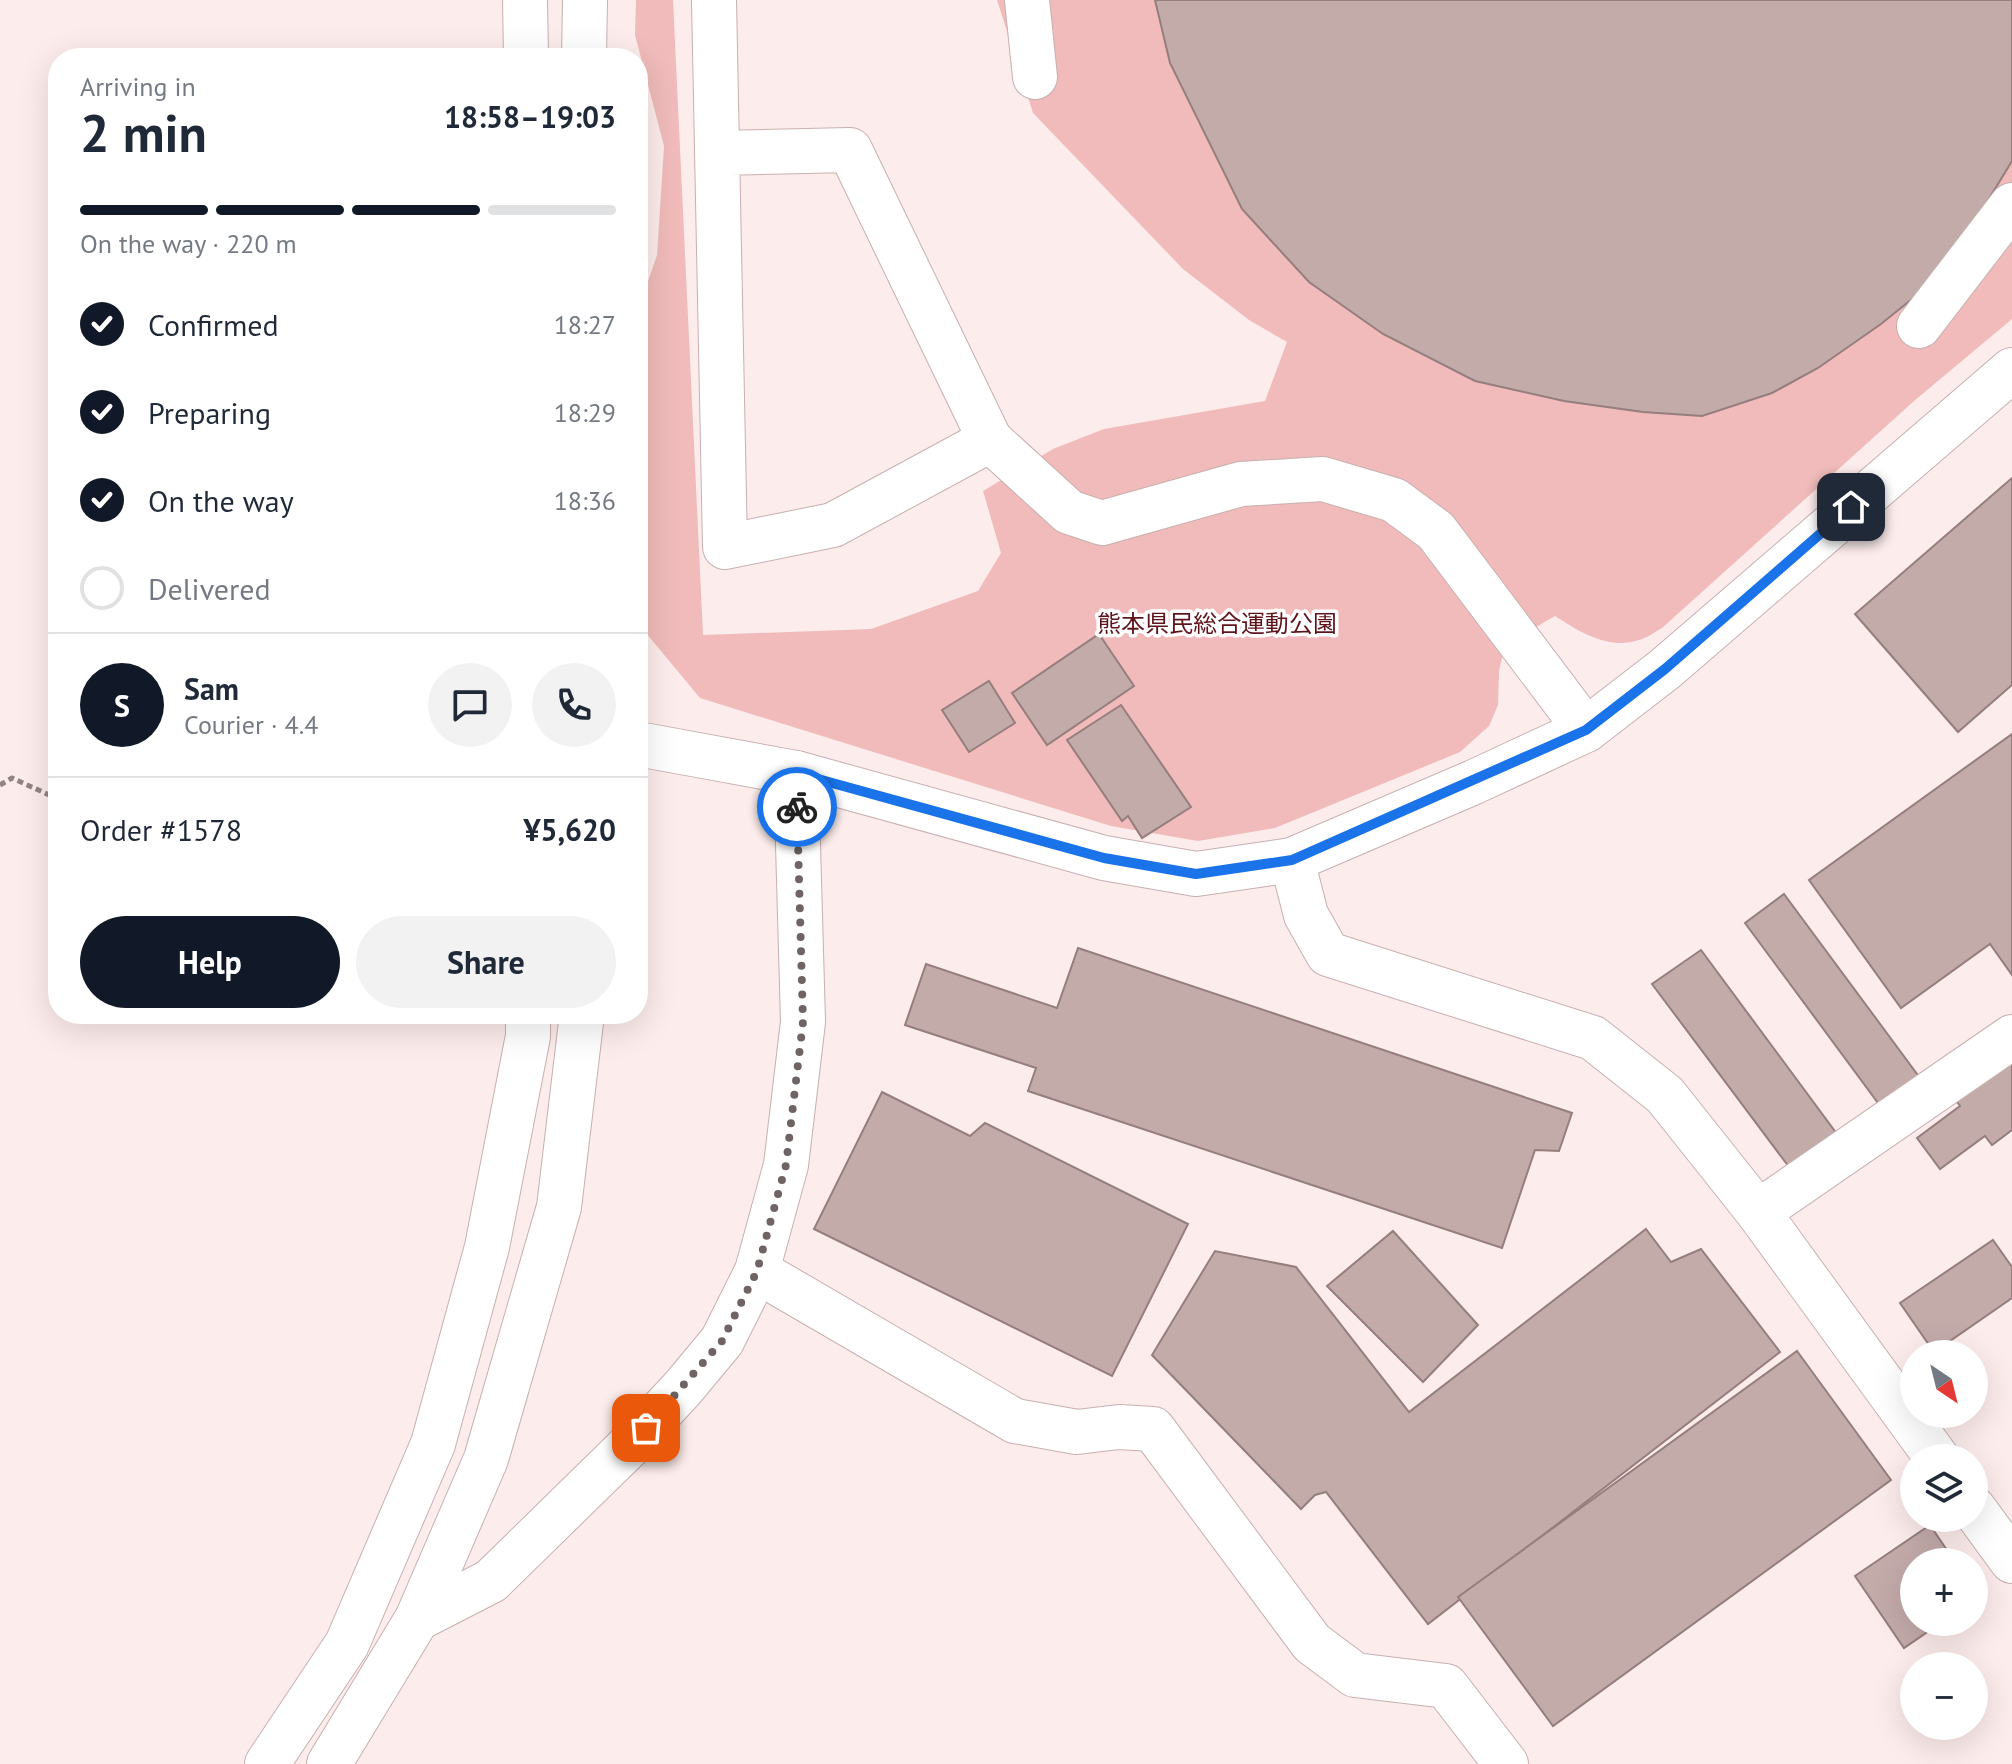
<!DOCTYPE html>
<html lang="en">
<head>
<meta charset="utf-8">
<style>
	:root { --surface:#fff; --page:#f2f2f3; --text:#1f2937; --muted:#747a83; --line:#e0e1e3; --accent:#111827 }
	body { margin:0; font-family:"PT Sans","Noto Sans JP",sans-serif; background:var(--page); color:var(--text); height:100vh; display:flex; flex-direction:column; font-size:30px; white-space:nowrap }
	* { box-sizing:border-box; margin:0 }
	p { font-size:26px; color:var(--muted) }
	.icon { flex:none; width:44px; height:44px; fill:none; stroke:currentColor; stroke-width:2; stroke-linecap:round; stroke-linejoin:round }
	.map { position:relative; flex:1; overflow:hidden }
	.sheet { position:absolute; left:48px; top:48px; width:600px; height:976px; display:flex; flex-direction:column; background:var(--surface); border-radius:32px; box-shadow:0 8px 32px #0002 }
	.sheet>* { flex:none }
	.needle { width:52px; rotate:145deg }
	.controls { position:absolute; left:1900px; top:1340px; display:grid; gap:16px }
	.controls a { display:grid; place-items:center; width:88px; height:88px; border-radius:50%; background:var(--surface); box-shadow:0 8px 32px #0002; font-size:40px }
	.pin { position:absolute; display:grid; place-items:center; width:68px; height:68px; color:#fff; margin:-34px; border-radius:16px; box-shadow:0 4px 12px #0006 }
	.courier { position:absolute; display:grid; place-items:center; width:80px; height:80px; margin:-40px; border:6px solid #1a73e8; border-radius:50%; background:#fff; color:#222; box-shadow:0 2px 10px #0007 }
	.head em { font-style:normal; font-weight:800 }
	.head div { display:flex; flex-direction:column-reverse }
	.head { display:flex; align-items:center; justify-content:space-between; height:136px; padding:0 32px }
	h1 { font-size:52px; font-weight:800; line-height:60px }
	.bar { display:grid; grid-template-columns:repeat(4,1fr); gap:12px 8px; align-content:center; height:96px; padding:0 32px }
	.bar i { height:10px; border-radius:6px; background:var(--line) }
	.bar .active { background:var(--accent) }
	.bar p { grid-column:span 4 }
	.line { display:flex; align-items:center; gap:20px; padding:0 32px; border-top:2px solid var(--line) }
	.line div { flex:1 }
	.round { display:grid; place-items:center; flex:none; width:84px; height:84px; border-radius:42px; background:var(--page) }
	ol { padding:0 32px; list-style:none }
	li { display:flex; align-items:center; gap:24px; height:88px }
	li p { margin-inline-start:auto }
	li .icon { padding:8px; border-radius:50%; background:var(--accent); color:#fff; stroke-width:4 }
	li:last-child { color:var(--muted) }
	li i { width:44px; height:44px; border:4px solid var(--line); border-radius:50% }
	.primary-button { display:flex; gap:16px; margin-top:auto; padding:16px 32px }
	.primary-button a { flex:1; height:92px; border-radius:48px; background:var(--accent); color:#fff; font-size:32px; font-weight:800; line-height:92px; text-align:center }
	.primary-button a+a { background:var(--page); color:var(--text) }
	.map>svg:first-child { display:block }
</style>
</head>
<body>
<div class="map">
<svg width="2012" height="1764" viewBox="0 0 2012 1764">
	<rect width="100%" height="100%" fill="#fceceb"/>
	<path fill="#f0bbba" d="M636,0H673L703,635L871,629L978,591L1001,553L983,491L1053,449L1104,429L1265,401L1287,342L1249,320L1183,269L1033,113L997,0H1155L1242,209L1309,282L1383,334L1475,381L1564,401L1643,412L1702,416L1772,393L1818,368L1881,324L1943,274L2012,161V319L1914,401L1662,628C1655,632 1647,638 1639,640C1608,650 1580,632 1555,616L1505,645L1499,671L1498,705L1489,726L1460,752L1275,828L1198,841L1111,826L700,698L646,633L640,410L641,302L657,255L664,146L635,35Z"/>
	<g fill="#c3abaa" stroke="#957e7d" stroke-width="2">
		<polygon points="1155,0 2012,0 2012,161 1943,274 1881,324 1818,368 1772,393 1702,416 1643,412 1564,401 1475,381 1383,334 1309,282 1242,209 1170,63"/>
		<polygon points="2012,478 2012,685 1958,732 1855,614"/>
		<polygon points="1099,634 1134,686 1047,745 1012,693"/>
		<polygon points="989,681 1015,723 969,752 942,710"/>
		<polygon points="1121,705 1191,807 1142,838 1128,816 1122,821 1067,740"/>
		<polygon points="2012,734 2012,975 1990,944 1901,1008 1809,880"/>
		<polygon points="1784,894 1920,1078 1881,1107 1745,923"/>
		<polygon points="1078,948 1572,1113 1559,1151 1535,1150 1502,1248 1028,1091 1036,1068 905,1025 926,964 1057,1008"/>
		<polygon points="1701,950 1837,1134 1789,1167 1652,984"/>
		<polygon points="2012,1055 2012,1130 1992,1145 1985,1136 1940,1169 1917,1138 1960,1106 1954,1098"/>
		<polygon points="882,1092 970,1136 985,1123 1188,1224 1112,1376 814,1229"/>
		<polygon points="1646,1229 1671,1262 1701,1249 1780,1352 1428,1624 1326,1492 1315,1495 1301,1509 1152,1355 1215,1251 1296,1267 1409,1412"/>
		<polygon points="1393,1231 1478,1325 1423,1382 1327,1286"/>
		<polygon points="1993,1240 2012,1267 2012,1298 1934,1352 1900,1303"/>
		<polygon points="1797,1351 1891,1480 1553,1726 1458,1597"/>
		<polygon points="1930,1525 1955,1562 1914,1562 1914,1622 1942,1622 1904,1648 1855,1576"/>
	</g>
	<g fill="none" stroke-linecap="round" stroke-linejoin="round">
		<g stroke="#c8b0af" stroke-width="46">
			<g id="minor">
				<polyline points="525,0 526,58"/>
				<polyline points="714,0 725,547 833,525 990,440 850,150 718,153"/>
				<polyline points="1027,0 1035,77"/>
				<polyline points="584,58 585,0"/>
				<polyline points="1919,326 2012,205"/>
				<polyline points="990,440 1069,512 1102,523 1241,484 1323,479 1394,500 1436,531 1586,730"/>
				<polyline points="638,744 796,773 1104,858 1196,874 1292,860 1474,782 1586,730 1665,669 2012,370"/>
				<polyline points="1292,860 1306,915 1328,954 1593,1038 1665,1095 1758,1212 1937,1458"/>
				<polyline points="1758,1212 2012,1037"/>
				<polyline points="757,1271 1015,1421 1077,1432 1119,1427 1153,1429 1312,1643 1355,1675 1446,1686 1506,1764"/>
				<polyline points="1974,1509 2012,1561"/>
				<polyline points="417,1619 491,1581 628,1447 682,1389 722,1341 757,1271 786,1165 803,1022 796,773"/>
				<polyline points="267,1764 347,1644 433,1444 487,1247 528,1036 528,1014"/>
				<polyline points="329,1764 417,1619 486,1459 559,1207 582,1014"/>
			</g>
		</g>
		<polyline stroke="#918484" stroke-width="5" stroke-dasharray="6 4" stroke-linecap="butt" points="0,785 12,778 58,799"/>
		<use href="#minor" stroke="#fff" stroke-width="44"/>
	</g>
	<g fill="none" stroke-linecap="round" stroke-linejoin="round">
		<polyline stroke="#6f6463" stroke-width="8" stroke-dasharray="0 14.4" points="646,1428 722,1341 757,1271 786,1165 803,1022 797,807"/>
		<polyline stroke="#1a73e8" stroke-width="10" points="797,807 796,773 1104,858 1196,874 1292,860 1586,730 1665,669 1851,507"/>
	</g>
	<g text-anchor="middle" stroke-width="7" stroke-linejoin="round" paint-order="stroke">
		<g font-size="24" fill="#5f141b" stroke="#fff">
			<text x="1217" y="632">熊本県民総合運動公園</text>
		</g>
	</g>
</svg>
<div class="controls">
<a><svg class="needle" viewBox="-14 -14 28 28"><path d="M0-13l5 13h-10z" fill="#e53935"/><path d="M0 13l5-13h-10z" fill="#747a83"/></svg></a>
<a><svg class="icon" aria-label="layers" viewBox="0 0 24 24"><path d="M12 4l9 5-9 5-9-5zM3 14l9 5 9-5"/></svg></a>
<a>+</a>
<a>−</a>
</div>
<div class="pin" style="left:646px;top:1428px;background:#ea580c"><svg class="icon" aria-label="bag" viewBox="0 0 24 24"><path d="M5 8h14l-1 12H6zM9 8a3 3 0 0 1 6 0"/></svg></div>
<div class="pin" style="left:1851px;top:507px;background:#1f2937"><svg class="icon" aria-label="home" viewBox="0 0 24 24"><path d="M3 11l9-7 9 7M6 9v11h12V9"/></svg></div>
<div class="courier" style="left:797px;top:807px"><svg class="icon" aria-label="bike" viewBox="0 0 24 24"><circle cx="6" cy="16" r="4"/><circle cx="18" cy="16" r="4"/><path d="M6 16l4-8h5l3 8M10 8l3 8H6M13 5h3"/></svg></div>
<section class="sheet">
<div class="head"><div><h1>2 min</h1><p>Arriving in</p></div><em>18:58–19:03</em></div>
<div class="bar"><i class="active"></i><i class="active"></i><i class="active"></i><i></i><p>On the way · 220 m</p></div>
<ol>
<li><svg class="icon" aria-label="check" viewBox="0 0 24 24"><path d="M5 12l5 5 9-10"/></svg>Confirmed<p>18:27</p></li>
<li><svg class="icon" aria-label="check" viewBox="0 0 24 24"><path d="M5 12l5 5 9-10"/></svg>Preparing<p>18:29</p></li>
<li><svg class="icon" aria-label="check" viewBox="0 0 24 24"><path d="M5 12l5 5 9-10"/></svg>On the way<p>18:36</p></li>
<li><i></i>Delivered</li>
</ol>
<div class="line" style="height:144px"><b class="round" style="background:var(--accent);color:#fff">S</b><div><b>Sam</b><p>Courier · 4.4</p></div><a class="round"><svg class="icon" aria-label="chat" viewBox="0 0 24 24"><path d="M4 5h16v11H9l-5 4z"/></svg></a><a class="round"><svg class="icon" aria-label="phone" viewBox="0 0 24 24"><path d="M5 4h4l2 5-3 2q2 4 5 5l2-3 5 2v4C11 20 4 13 5 4z"/></svg></a></div>
<div class="line" style="height:104px"><div>Order #1578</div><b>¥5,620</b></div>
<div class="primary-button"><a>Help</a><a>Share</a></div>
</section>
</div>
</body>
</html>
